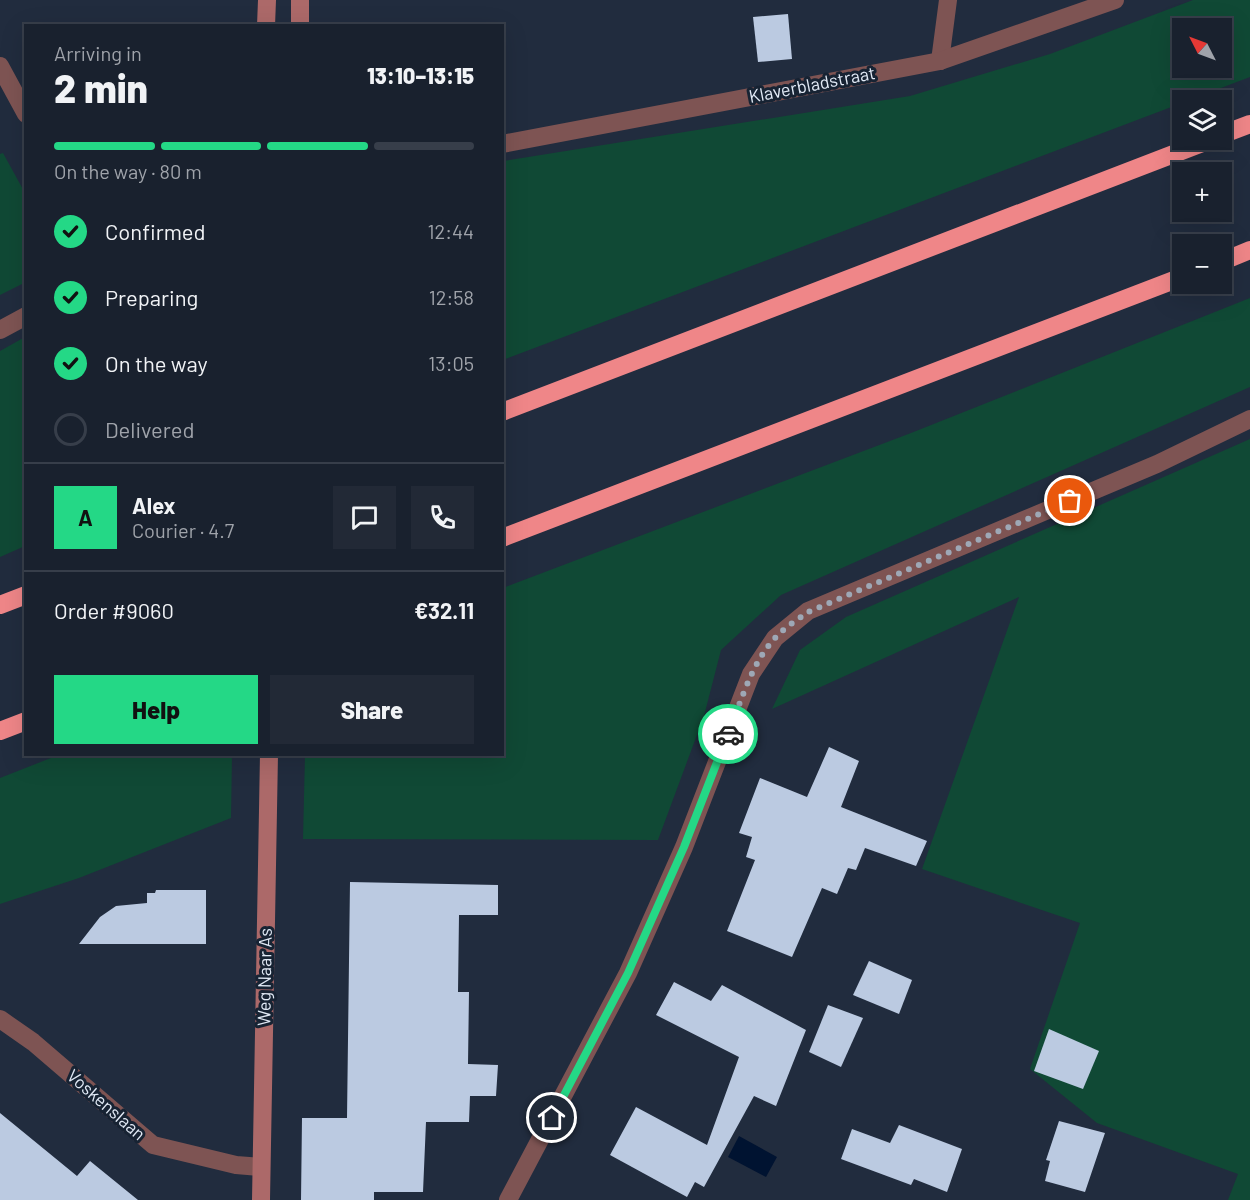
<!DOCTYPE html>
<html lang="en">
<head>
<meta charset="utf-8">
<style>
	:root { --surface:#19212e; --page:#222936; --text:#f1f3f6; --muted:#9fa3aa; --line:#373e4a; --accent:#24d886 }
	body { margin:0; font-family:Barlow,sans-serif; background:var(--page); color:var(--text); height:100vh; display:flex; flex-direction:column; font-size:22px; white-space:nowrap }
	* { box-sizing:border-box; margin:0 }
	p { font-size:20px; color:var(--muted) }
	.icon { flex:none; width:33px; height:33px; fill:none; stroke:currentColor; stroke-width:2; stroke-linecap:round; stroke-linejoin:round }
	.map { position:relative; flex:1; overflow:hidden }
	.drawer { position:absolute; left:24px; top:24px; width:480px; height:732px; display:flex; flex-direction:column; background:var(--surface); border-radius:0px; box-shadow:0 6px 24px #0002,0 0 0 2px var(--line) }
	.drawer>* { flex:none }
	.needle { width:39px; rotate:312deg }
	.controls { position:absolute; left:1172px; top:18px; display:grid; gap:12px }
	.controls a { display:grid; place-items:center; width:60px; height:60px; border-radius:0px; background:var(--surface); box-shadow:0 6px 24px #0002,0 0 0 2px var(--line); font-size:30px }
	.pin { position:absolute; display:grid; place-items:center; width:51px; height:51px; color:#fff; margin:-26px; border:3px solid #fff; border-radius:50%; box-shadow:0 2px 6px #0007 }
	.courier { position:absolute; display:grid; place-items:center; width:60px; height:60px; margin:-30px; border:4px solid #24d886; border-radius:50%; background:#fff; color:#222; box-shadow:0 2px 8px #0007 }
	.overview em { font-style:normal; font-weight:800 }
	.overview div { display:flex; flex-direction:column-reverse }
	.overview { display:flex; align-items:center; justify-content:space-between; height:102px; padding:0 30px }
	h1 { font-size:39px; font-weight:800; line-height:45px }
	.bar { display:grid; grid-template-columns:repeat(4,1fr); gap:9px 6px; align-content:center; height:72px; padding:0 30px }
	.bar i { height:8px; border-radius:4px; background:var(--line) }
	.bar .on { background:var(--accent) }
	.bar p { grid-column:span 4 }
	.line { display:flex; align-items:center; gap:15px; padding:0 30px; border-top:2px solid var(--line) }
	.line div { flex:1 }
	.round { display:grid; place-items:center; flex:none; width:63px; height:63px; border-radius:0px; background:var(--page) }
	ol { padding:0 30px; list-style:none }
	li { display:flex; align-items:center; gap:18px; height:66px }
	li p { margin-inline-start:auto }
	li .icon { padding:6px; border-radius:50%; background:var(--accent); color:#111; stroke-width:4 }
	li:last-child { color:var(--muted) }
	li i { width:33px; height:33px; border:3px solid var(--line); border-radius:50% }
	.action { display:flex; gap:12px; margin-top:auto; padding:12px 30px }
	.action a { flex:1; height:69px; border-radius:0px; background:var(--accent); color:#111; font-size:24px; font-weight:800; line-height:69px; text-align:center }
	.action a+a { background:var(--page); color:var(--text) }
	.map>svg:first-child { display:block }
</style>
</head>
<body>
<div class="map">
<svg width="1250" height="1200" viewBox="0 0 1250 1200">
	<rect width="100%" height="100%" fill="#212c3e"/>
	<g fill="#104935" fill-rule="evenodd">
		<path d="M1193,0H1250V77L1189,100H1182V103L503,360V161L910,96L1050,54ZM1182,28H1221V68H1182Z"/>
		<polygon points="3,153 25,193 26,282 0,295 0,154"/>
		<polygon points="1250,298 1250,387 781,595 721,650 704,716 658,840 303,839 305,755 502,754 503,588 911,433"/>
		<polygon points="25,337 25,546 0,557 0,351"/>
		<polygon points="1250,439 1250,1200 1228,1200 1238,1174 1097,1123 1030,1069 1080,923 922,869 1019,597 772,709 800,650 846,617"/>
		<polygon points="61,754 232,755 231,818 79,878 0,904 0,778"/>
	</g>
	<polygon fill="#001331" points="739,1136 777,1157 766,1177 728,1157"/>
	<g fill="#bbcae1">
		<polygon points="788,14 792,59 758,62 753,17"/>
		<polygon points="829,747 859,761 841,807 927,841 916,866 865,848 856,870 848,868 837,894 822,888 792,957 727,931 755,860 746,857 752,837 739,833 760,778 807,797"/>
		<polygon points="350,882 498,885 498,915 459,915 458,992 469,992 468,1064 498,1065 496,1096 470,1096 469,1122 426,1122 423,1192 374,1192 374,1200 301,1200 302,1118 347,1118"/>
		<polygon points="156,890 206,890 206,944 79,944 100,917 116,906 147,903 147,893 155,893"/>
		<polygon points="869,961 912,980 899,1014 853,995"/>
		<polygon points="674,982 711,1001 722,985 806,1030 776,1106 754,1096 704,1187 695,1182 687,1197 610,1155 636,1107 707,1145 739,1057 656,1015"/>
		<polygon points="828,1005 863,1018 841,1067 809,1052"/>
		<polygon points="1049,1029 1099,1051 1083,1089 1034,1071"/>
		<polygon points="0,1113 77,1176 90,1161 138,1200 0,1200"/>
		<polygon points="1059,1121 1105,1133 1085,1192 1045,1181 1050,1161 1046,1160"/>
		<polygon points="899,1125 962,1149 947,1192 914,1179 911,1185 841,1159 852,1129 890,1143"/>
	</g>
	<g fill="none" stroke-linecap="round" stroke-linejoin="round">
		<g stroke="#7e5453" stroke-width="18">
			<polyline points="940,61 948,0"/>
			<polyline points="0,66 26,114"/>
			<polyline points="502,144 940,61 1115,0"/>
			<polyline points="0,330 26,316"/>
			<polyline points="0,1019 33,1042 153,1145 236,1165 261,1167"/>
			<polyline points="508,1200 628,973 684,847 751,674 775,638 808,611 1157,464 1250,419"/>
		</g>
		<g stroke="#ac6969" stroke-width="18">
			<polyline points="266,26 267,0"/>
			<polyline points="300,26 300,0"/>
			<polyline points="261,1200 269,754"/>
		</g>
		<g stroke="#ef8688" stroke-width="18">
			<polyline points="1221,135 1250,124"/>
			<polyline points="1221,262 1250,250"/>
			<polyline points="502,412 1210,140"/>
			<polyline points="502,538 1182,277"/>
			<polyline points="0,605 26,595"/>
			<polyline points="0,731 26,721"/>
		</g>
	</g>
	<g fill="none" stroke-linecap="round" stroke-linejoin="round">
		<path stroke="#9ea8b6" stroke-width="6" stroke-dasharray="0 10.8" d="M728,734C741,702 751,664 775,638C784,628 797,620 808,612L1070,501"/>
		<polyline stroke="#24d886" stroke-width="8" points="552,1118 628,973 684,847 728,734"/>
	</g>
	<g text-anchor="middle" stroke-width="6" stroke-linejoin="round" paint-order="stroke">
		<g font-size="18" fill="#e2eaf6" stroke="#172333">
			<text transform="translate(812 85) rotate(-11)" y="6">Klaverbladstraat</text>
			<text transform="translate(265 977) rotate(-89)" y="6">Weg Naar As</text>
			<text transform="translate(106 1105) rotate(41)" y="6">Voskenslaan</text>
		</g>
	</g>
</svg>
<div class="controls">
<a><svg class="needle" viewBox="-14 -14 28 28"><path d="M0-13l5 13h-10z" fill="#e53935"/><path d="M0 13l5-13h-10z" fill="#9fa3aa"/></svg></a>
<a><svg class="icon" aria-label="layers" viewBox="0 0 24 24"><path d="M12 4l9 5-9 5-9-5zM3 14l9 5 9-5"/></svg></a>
<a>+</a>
<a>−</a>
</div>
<div class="pin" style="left:1070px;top:501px;background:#ea580c"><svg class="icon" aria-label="bag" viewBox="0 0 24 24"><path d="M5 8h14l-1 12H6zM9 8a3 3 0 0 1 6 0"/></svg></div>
<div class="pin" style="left:552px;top:1118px;background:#1f2937"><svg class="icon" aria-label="home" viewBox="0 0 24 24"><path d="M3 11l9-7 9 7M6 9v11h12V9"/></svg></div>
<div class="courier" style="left:728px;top:734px"><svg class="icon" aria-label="car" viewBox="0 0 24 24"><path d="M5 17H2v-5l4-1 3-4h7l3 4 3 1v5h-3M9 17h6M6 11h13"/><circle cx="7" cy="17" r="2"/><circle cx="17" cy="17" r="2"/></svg></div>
<section class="drawer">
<div class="overview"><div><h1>2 min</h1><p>Arriving in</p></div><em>13:10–13:15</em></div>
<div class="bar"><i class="on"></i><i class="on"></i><i class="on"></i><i></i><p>On the way · 80 m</p></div>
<ol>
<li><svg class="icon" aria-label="check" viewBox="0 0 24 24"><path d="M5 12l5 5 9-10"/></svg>Confirmed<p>12:44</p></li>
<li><svg class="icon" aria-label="check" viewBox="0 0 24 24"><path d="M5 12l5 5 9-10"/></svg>Preparing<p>12:58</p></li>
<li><svg class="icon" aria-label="check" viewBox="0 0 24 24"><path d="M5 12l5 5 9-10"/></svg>On the way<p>13:05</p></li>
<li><i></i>Delivered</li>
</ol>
<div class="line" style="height:108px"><b class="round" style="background:var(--accent);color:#111">A</b><div><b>Alex</b><p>Courier · 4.7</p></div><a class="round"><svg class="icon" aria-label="chat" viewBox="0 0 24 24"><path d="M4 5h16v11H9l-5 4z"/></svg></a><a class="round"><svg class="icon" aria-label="phone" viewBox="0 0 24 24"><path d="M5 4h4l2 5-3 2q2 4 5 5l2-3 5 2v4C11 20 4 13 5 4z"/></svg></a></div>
<div class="line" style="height:78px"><div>Order #9060</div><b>€32.11</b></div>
<div class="action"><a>Help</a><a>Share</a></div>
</section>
</div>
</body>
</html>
